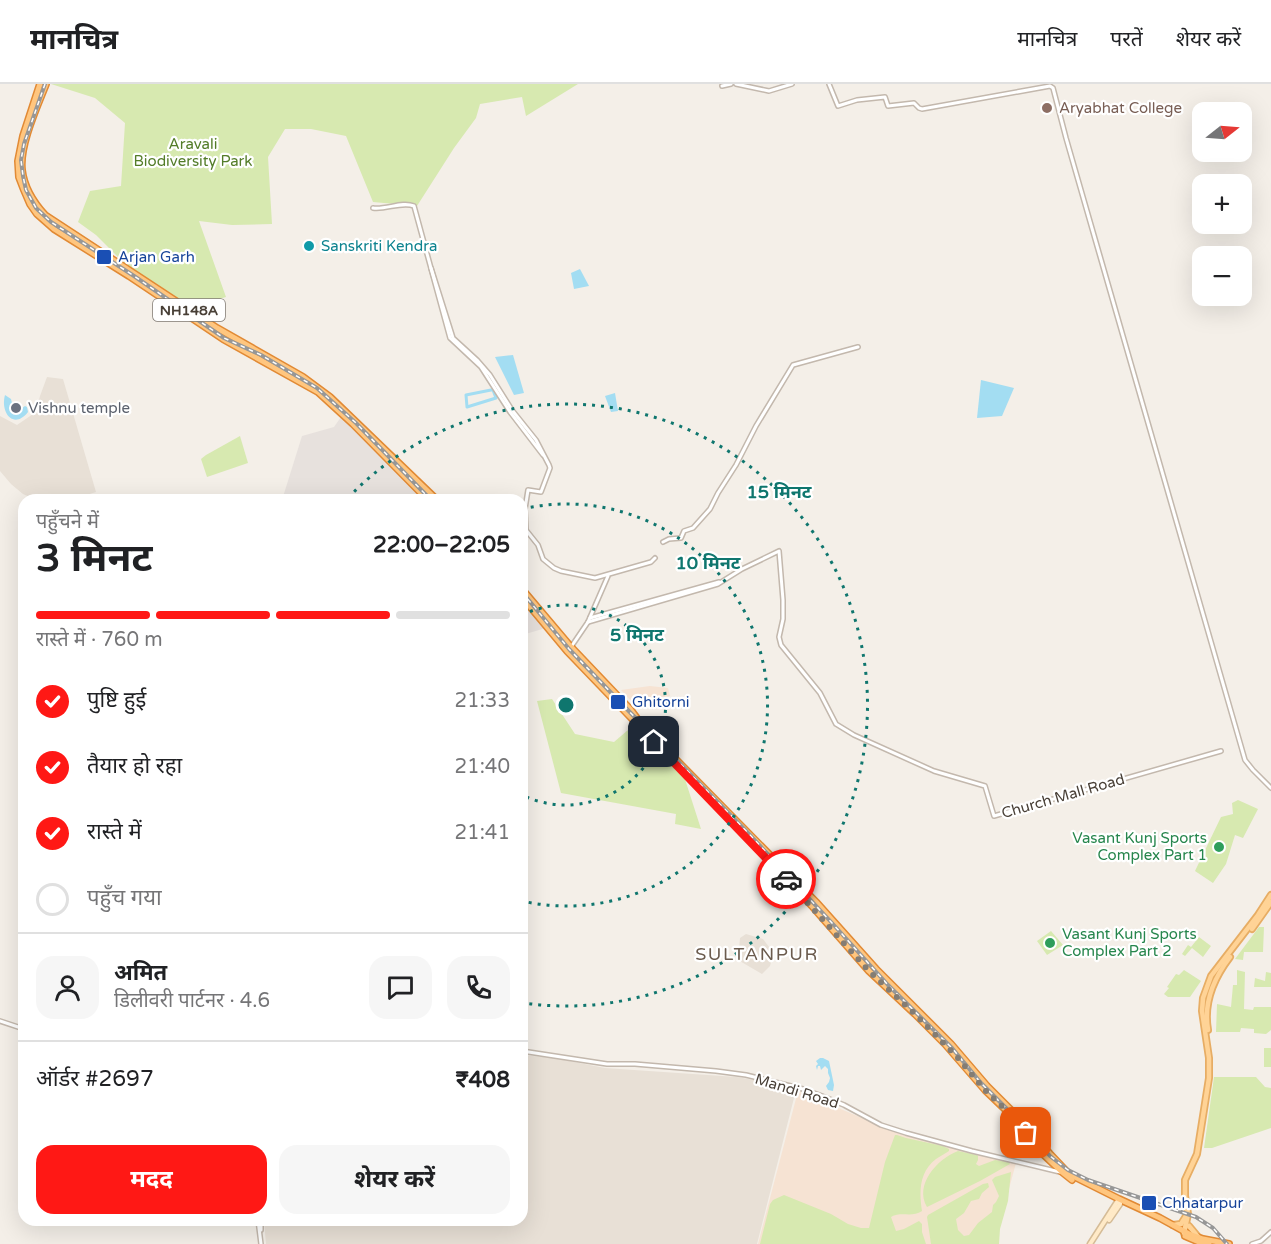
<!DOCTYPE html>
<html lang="hi">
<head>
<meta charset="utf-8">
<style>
	:root { --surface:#fff; --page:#f6f6f6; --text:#202124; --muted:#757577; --line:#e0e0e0; --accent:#ff1815 }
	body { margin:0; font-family:"Varela Round","Noto Sans Devanagari",sans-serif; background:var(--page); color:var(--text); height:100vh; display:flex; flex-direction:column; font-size:22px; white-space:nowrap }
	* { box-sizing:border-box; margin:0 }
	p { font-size:20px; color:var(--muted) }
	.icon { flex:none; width:33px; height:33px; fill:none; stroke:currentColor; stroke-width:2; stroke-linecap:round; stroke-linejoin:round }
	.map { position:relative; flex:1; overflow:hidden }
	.drawer { position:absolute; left:18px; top:410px; width:510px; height:732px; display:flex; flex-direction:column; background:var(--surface); border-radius:18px; box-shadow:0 6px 24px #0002 }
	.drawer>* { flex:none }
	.needle { width:39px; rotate:73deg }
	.fabs { position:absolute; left:1192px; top:18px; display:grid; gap:12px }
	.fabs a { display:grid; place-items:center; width:60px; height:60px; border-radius:12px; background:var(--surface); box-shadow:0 6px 24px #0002; font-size:30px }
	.pin { position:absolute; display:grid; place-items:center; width:51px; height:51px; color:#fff; margin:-26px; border-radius:12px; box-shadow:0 3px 9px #0006 }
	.courier { position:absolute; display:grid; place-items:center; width:60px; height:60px; margin:-30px; border:4px solid #ff1815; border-radius:50%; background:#fff; color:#222; box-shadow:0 2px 8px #0007 }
	.summary em { font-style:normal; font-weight:700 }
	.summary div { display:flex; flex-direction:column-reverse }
	.summary { display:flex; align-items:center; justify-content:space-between; height:102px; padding:0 18px }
	h1 { font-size:39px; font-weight:700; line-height:45px }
	.bar { display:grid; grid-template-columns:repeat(4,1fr); gap:9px 6px; align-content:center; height:72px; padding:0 18px }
	.bar i { height:8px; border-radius:4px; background:var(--line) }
	.bar .selected { background:var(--accent) }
	.bar p { grid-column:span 4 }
	.line { display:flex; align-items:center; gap:15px; padding:0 18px; border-top:2px solid var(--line) }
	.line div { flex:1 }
	.round { display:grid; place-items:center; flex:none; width:63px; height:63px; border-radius:18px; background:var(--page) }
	ol { padding:0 18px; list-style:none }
	li { display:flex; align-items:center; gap:18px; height:66px }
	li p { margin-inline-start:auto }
	li .icon { padding:6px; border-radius:50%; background:var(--accent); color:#fff; stroke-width:4 }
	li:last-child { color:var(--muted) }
	li i { width:33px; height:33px; border:3px solid var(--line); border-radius:50% }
	.primary-button { display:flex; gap:12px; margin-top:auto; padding:12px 18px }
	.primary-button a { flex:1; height:69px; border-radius:18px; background:var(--accent); color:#fff; font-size:24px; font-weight:700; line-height:69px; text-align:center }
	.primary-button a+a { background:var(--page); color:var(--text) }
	header { display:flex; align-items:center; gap:36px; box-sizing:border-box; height:84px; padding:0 30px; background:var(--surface); border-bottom:2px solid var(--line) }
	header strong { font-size:28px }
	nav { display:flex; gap:33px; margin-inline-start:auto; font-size:21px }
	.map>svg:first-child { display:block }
</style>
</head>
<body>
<header>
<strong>मानचित्र</strong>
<nav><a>मानचित्र</a><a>परतें</a><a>शेयर करें</a></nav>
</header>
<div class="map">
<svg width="1271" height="1160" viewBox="0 0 1271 1160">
	<rect width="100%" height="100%" fill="#f4efe8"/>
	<g fill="#e8e0d6">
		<polygon points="47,293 63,295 96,408 74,415 34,415 23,410 11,400 0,387 0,332 17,341 36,328 40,312"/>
		<polygon points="746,850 763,855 769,863 775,864 770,882 762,890 738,876 740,854"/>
		<polygon points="522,971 554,974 605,984 737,993 765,998 796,1006 757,1160 266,1160 264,1136 522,1136"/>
	</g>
	<g fill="#f6e3d3">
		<polygon points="650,602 668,604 670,612 635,621 621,606"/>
		<polygon points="798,1007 893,1047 1016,1079 994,1160 758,1160"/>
	</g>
	<g fill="#e7e1dd">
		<polygon points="341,333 426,415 282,416 302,352 334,343"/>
		<polygon points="522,515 546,544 522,551"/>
	</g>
	<g fill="#d7e9b0">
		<polygon points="51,0 578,0 526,32 522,13 480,20 476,34 454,64 417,122 373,118 346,52 311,45 285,45 268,73 272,140 232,141 199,137 226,213 189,224 125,180 96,151 78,138 90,107 121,102 125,39 95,14"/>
		<polygon points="240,352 248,379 207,393 201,375 206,371"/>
		<polygon points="552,615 575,650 614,658 635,640 683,689 701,745 675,740 676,730 561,709 537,617"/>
		<polygon points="1238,716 1258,725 1243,754 1235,751 1226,780 1213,799 1195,787 1221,733 1233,730 1232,719"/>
		<polygon points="1259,843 1264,843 1263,868 1244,868 1243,876 1235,875"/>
		<polygon points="1051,847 1063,861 1047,871 1037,857"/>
		<polygon points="1199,853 1211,862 1203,873 1192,864 1185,872 1182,870 1188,861 1191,863"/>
		<polygon points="1184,886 1201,897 1190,913 1168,913 1164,910 1169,904 1167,903 1176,890 1179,891"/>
		<polygon points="1237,886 1245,888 1244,925 1253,926 1254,923 1271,923 1271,946 1266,950 1254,949 1254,945 1241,944 1240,948 1216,948 1217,920 1231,923 1233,901 1237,901"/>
		<polygon points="1266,888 1271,889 1271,903 1254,903 1255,894 1265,897"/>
		<rect x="1264" y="964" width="7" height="19"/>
		<polygon points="1214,993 1256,993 1265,1003 1271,1004 1271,1044 1212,1064 1204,1064"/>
		<path d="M895,1051H897L906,1054L943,1062L949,1065V1067C945,1070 940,1072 936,1075C919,1088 919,1108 922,1127C912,1134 901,1127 891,1133L896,1147L904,1145L919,1137L922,1140V1148L926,1160H760L770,1120L773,1116L784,1111L831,1130L848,1140L861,1144H869L885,1078Z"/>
		<path d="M958,1067L977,1071L978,1072V1076L976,1080L979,1082L995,1076L1009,1078L1010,1080L980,1097L927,1123C914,1101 937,1075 958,1067Z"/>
		<polygon points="1011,1088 1008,1117 1000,1145 999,1160 931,1160 927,1133 928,1131 983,1100 988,1099 989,1103 982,1109 979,1115 971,1117 964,1129 956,1135 958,1146 964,1152 969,1151 978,1139 992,1128 993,1121 996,1118 999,1112 992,1096 995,1093"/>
	</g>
	<g fill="#a3ddf2">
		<polygon points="580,185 589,202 574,205 571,189"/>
		<polygon points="513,271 524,309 514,311 495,273"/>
		<polygon points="981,296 1014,304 1002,332 977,334"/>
		<polygon points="615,309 618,327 611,328 605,312"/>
		<path d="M5,311L11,315L14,327L16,328L25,322L27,323L28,328C14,346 0,329 5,311Z"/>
		<polygon points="820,974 823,974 829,977 834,1001 833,1007 828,1006 826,1002 829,998 830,994 828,989 828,985 825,982 821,986 820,982 818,982 817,986 816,982 818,980 816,977"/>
	</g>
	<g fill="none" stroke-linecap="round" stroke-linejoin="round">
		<polygon stroke="#a3ddf2" stroke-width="3" points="496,305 493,306 496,314 467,323 466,311"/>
		<g stroke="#c3b8ad" stroke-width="6">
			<g id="tertiary">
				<polyline points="736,0 769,7 792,0"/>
				<polyline points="829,0 838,22 857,16 885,13 888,22 914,19 919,24 922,25 1050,2 1053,4 1066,54 1245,676 1253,686 1271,704"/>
				<polyline points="722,2 731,0"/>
				<path d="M373,124C386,126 402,117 414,122L450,254L481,283L510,328L543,371"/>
				<polyline points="431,184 453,254 477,276 490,291 512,326 536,356 549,381 550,384 541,408 528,406 525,425 526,446 538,461 543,475 554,484 561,487 595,494 651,478 655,474"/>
				<polyline points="663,458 669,455 681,454 684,447 693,444 710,425 718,409 736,381 756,342 793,281 858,263"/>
				<polyline points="590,534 719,498"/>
				<polyline points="588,538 718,500 742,485 779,467 783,516 783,535 779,553 781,561 820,609 836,640 854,651 934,687 985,702 994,732 1221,667"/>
				<polyline points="571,563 588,538 608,492"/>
				<polyline points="0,937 24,945"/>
				<polyline points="522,967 607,980 635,980 716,987 746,991 803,1005 822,1012 844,1021 881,1041 906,1049 972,1067 1060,1088"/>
				<polyline points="258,1136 261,1160"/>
				<polyline points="261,1136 261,1146"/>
				<polyline points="1252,1160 1261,1157 1271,1148"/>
			</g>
		</g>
		<g stroke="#d5bc97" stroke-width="7">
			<g id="secondary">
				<polyline points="1109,1136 1120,1120 1120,1117"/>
				<polyline points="1090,1160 1117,1118 1120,1116"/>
			</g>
		</g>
		<g stroke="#e7ad64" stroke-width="8">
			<g id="primary">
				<polyline points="1252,845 1271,818"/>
				<path d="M1208,946C1203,918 1214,894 1230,873"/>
				<polyline points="1173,1141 1181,1140 1186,1132"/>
				<polyline points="1189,1142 1199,1154"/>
				<polyline points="1184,1149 1188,1130 1185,1112 1185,1096 1197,1070 1209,994 1209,974 1202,927 1203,914 1211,892 1258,831 1271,811"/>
			</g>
		</g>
		<g stroke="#e18a35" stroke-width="8">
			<g id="trunk">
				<polyline points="40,0 23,52 18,77 19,93 24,106 30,120 37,130 54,145 129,192 223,255 318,308 353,340 428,416"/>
				<path d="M46,0C37,23 19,62 22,86C24,103 34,119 45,131L217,244L303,293L330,313L437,416"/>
				<polyline points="522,505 571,563 630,625 642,641 816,818 876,885 951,960 987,1002 1011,1026 1050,1070 1069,1090 1119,1115 1160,1134 1189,1150 1203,1155 1229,1160"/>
				<polyline points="522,513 567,567 642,645"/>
				<polyline points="769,777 813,823 869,887 915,930 945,960 985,1006 1008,1028 1043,1070 1062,1088 1072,1096"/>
				<polyline points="1185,1152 1199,1158 1209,1160"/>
			</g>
		</g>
		<use href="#tertiary" stroke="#fff" stroke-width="3"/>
		<use href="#secondary" stroke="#ffeac7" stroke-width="4"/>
		<use href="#primary" stroke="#ffd396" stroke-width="4.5"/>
		<use href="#trunk" stroke="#ffc67f" stroke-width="5"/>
		<g stroke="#979797" stroke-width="4">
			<g id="rail">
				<polyline points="45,0 24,60 21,76 23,92 26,106 36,124 51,138 134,192 224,254 261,271 317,304 356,339 431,416"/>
				<polyline points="522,508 569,565 619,617 751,752 832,839 888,901 952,964 981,999 1007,1025 1050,1072 1068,1086 1088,1096 1196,1133 1213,1144 1227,1160"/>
			</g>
		</g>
		<use href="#rail" stroke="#fff" stroke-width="1.5" stroke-dasharray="4.5" stroke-linecap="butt"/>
	</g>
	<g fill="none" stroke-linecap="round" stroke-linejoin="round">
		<polyline stroke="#847d74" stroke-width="6" stroke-dasharray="0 10.8" points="786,795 869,887 915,930 958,974 985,1006 1008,1028 1026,1049"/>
		<polyline stroke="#ff1815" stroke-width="8" points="654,658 786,795"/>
	</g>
	<g fill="none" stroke="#0f766e" stroke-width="3" stroke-dasharray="3 6">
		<path d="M522 531A100 100 0 1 1 522 711"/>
		<path d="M522 425A201 201 0 1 1 522 817"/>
		<path d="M348 414A301 301 0 1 1 524 919"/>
	</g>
	<circle fill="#8d6e63" stroke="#fff" stroke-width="2" cx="1047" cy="24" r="6"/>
	<circle fill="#0f9aa8" stroke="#fff" stroke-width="2" cx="309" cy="162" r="6"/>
	<g fill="#1a4fb4" stroke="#fff" stroke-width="2">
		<rect x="96" y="165" width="16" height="16" rx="3"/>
		<rect x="610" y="610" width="16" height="16" rx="3"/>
		<rect x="1141" y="1111" width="16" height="16" rx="3"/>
	</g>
	<circle fill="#6b7280" stroke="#fff" stroke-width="2" cx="16" cy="324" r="6"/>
	<g fill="#2e9e5b" stroke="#fff" stroke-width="2">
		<circle cx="1219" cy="763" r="6"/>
		<circle cx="1050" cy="859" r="6"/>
	</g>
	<g text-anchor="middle" stroke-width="4.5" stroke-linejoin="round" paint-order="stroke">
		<rect fill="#fff" stroke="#7f7972" stroke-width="1.5" x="153" y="215" width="72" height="22" rx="4.5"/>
		<g font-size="14" font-weight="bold" fill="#483f36">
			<text x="189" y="231">NH148A</text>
		</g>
		<g font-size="15" fill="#785e54" stroke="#fff" text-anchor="start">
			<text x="1059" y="29">Aryabhat College</text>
		</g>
		<g font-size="15" fill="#537c28" stroke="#fff">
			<text x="193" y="65">Aravali<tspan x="193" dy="17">Biodiversity Park</tspan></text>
		</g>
		<g font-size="15" fill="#0d838f" stroke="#fff" text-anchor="start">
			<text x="321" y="167">Sanskriti Kendra</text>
		</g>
		<g font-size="15" fill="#164399" stroke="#fff" text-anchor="start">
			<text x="118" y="178">Arjan Garh</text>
			<text x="632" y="623">Ghitorni</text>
			<text x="1162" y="1124">Chhatarpur</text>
		</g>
		<g font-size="15" fill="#5b616d" stroke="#fff" text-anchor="start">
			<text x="28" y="329">Vishnu temple</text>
		</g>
		<g font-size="15" fill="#483f36" stroke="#fff">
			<text transform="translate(1063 712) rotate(-16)" y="5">Church Mall Road</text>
			<text transform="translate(797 1007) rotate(17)" y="5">Mandi Road</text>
		</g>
		<g font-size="15" fill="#27864d" stroke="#fff" text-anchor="end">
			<text x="1207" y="759">Vasant Kunj Sports<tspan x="1207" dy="17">Complex Part 1</tspan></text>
			<text x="1062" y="855" text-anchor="start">Vasant Kunj Sports<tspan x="1062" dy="17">Complex Part 2</tspan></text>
		</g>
		<g font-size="18" letter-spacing="1.5" fill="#6b5b4d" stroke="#fff">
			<text x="757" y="876">SULTANPUR</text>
		</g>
	</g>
	<circle cx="566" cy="621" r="9" fill="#0f766e" stroke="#fff" stroke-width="3"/>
	<g font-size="18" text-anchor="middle" font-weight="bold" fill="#0f766e" stroke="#fff" stroke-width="4.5" stroke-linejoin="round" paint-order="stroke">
		<text x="779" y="414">15 मिनट</text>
		<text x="708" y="485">10 मिनट</text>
		<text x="637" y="557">5 मिनट</text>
	</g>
</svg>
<div class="fabs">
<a><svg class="needle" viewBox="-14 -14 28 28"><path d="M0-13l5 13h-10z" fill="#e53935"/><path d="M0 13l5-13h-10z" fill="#757577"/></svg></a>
<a>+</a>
<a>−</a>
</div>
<div class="pin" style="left:1026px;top:1049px;background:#ea580c"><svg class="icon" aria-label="bag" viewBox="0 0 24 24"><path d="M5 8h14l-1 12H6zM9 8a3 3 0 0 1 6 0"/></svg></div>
<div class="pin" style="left:654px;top:658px;background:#1f2937"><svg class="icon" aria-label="home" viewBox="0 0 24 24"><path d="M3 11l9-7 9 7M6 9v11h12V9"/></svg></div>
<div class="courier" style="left:786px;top:795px"><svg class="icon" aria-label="car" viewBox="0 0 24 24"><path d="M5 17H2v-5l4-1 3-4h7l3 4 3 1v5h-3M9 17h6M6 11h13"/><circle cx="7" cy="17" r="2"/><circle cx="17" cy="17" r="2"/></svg></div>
<section class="drawer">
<div class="summary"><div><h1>3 मिनट</h1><p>पहुँचने में</p></div><em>22:00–22:05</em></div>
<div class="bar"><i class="selected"></i><i class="selected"></i><i class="selected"></i><i></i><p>रास्ते में · 760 m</p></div>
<ol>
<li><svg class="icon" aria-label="check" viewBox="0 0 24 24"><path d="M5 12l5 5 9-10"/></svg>पुष्टि हुई<p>21:33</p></li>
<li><svg class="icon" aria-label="check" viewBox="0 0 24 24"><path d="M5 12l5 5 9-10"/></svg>तैयार हो रहा<p>21:40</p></li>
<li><svg class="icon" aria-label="check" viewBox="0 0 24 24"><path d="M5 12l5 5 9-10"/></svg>रास्ते में<p>21:41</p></li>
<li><i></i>पहुँच गया</li>
</ol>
<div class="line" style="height:108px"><a class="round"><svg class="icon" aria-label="person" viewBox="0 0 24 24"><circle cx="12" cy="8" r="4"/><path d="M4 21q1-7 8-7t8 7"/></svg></a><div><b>अमित</b><p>डिलीवरी पार्टनर · 4.6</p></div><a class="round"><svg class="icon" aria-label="chat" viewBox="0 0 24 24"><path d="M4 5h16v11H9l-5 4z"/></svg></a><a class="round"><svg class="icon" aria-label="phone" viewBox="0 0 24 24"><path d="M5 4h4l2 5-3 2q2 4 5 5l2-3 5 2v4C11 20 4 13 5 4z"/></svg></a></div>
<div class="line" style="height:78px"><div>ऑर्डर #2697</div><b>₹408</b></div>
<div class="primary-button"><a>मदद</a><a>शेयर करें</a></div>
</section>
</div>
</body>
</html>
